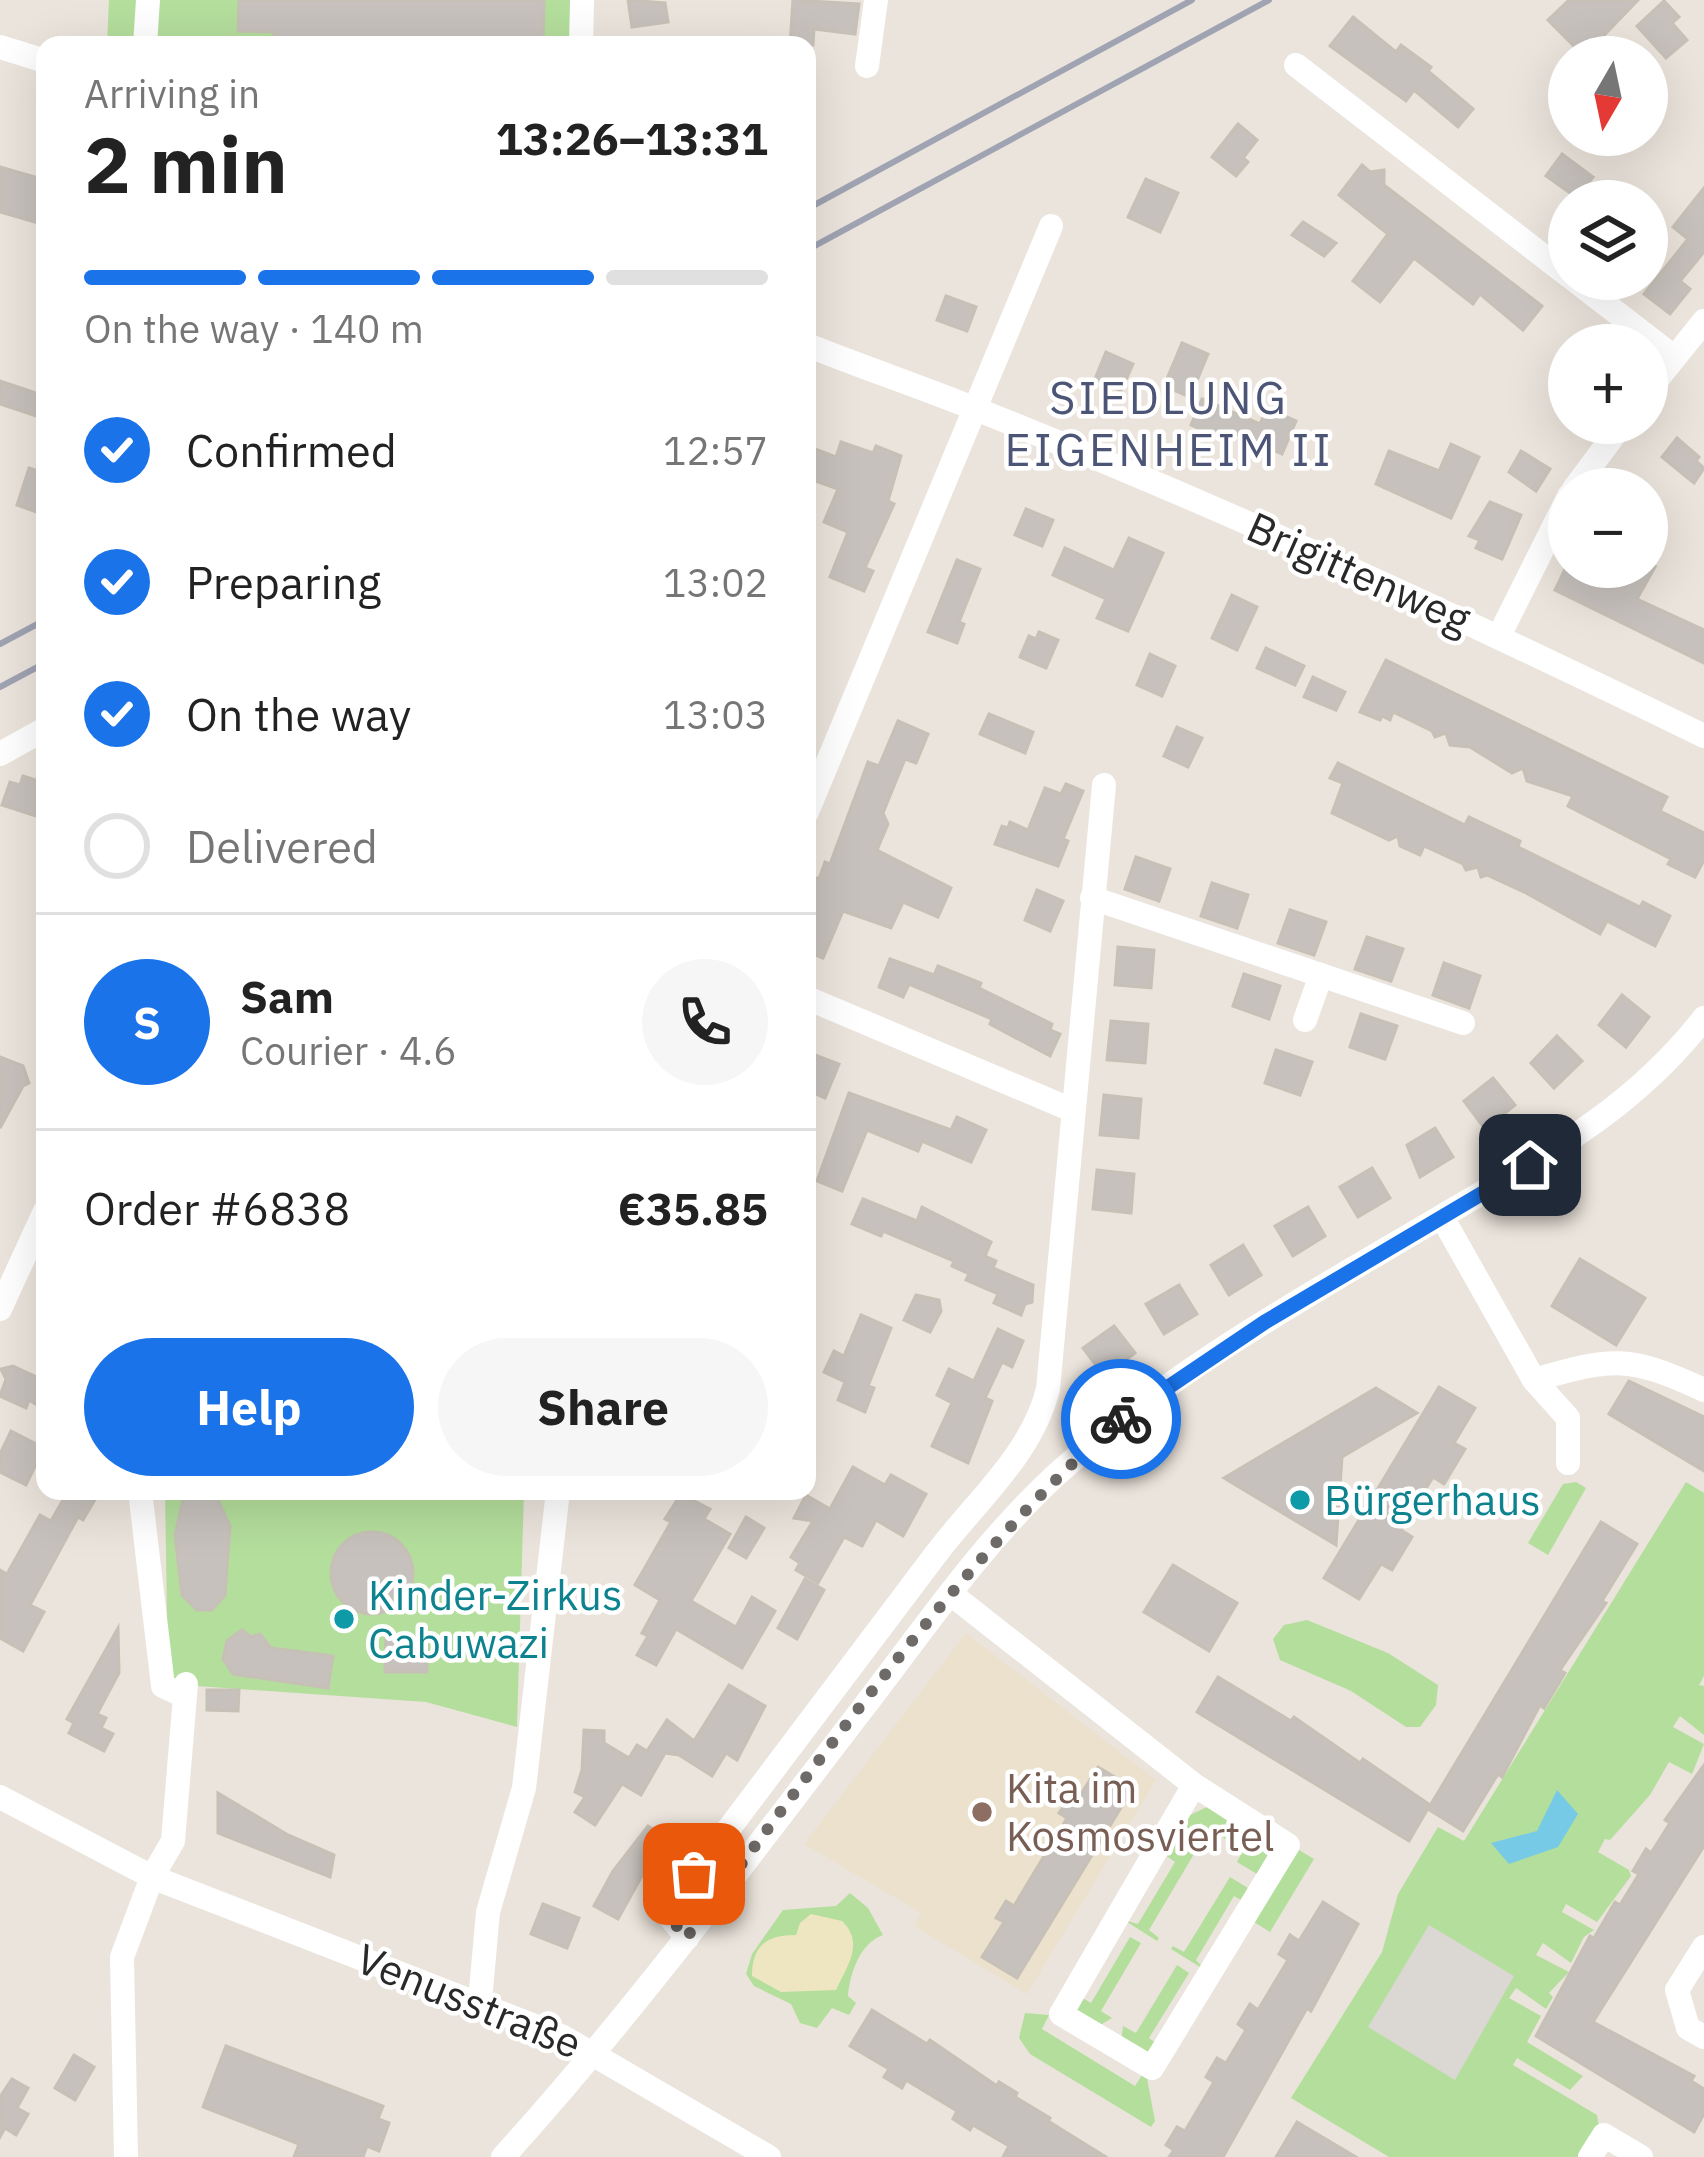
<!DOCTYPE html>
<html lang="en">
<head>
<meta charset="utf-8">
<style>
	:root { --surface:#fff; --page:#f6f6f6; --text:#222; --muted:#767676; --line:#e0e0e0; --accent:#1a73e8 }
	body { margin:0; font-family:"IBM Plex Sans",sans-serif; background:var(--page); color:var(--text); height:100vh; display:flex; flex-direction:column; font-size:45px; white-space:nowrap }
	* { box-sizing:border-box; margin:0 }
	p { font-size:39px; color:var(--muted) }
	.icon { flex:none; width:66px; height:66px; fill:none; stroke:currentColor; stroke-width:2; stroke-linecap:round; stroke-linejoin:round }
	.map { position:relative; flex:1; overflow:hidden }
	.sheet { position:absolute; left:36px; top:36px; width:780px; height:1464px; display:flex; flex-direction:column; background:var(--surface); border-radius:24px; box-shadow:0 12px 48px #0002 }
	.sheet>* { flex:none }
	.needle { width:78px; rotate:189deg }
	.buttons { position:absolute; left:1548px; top:36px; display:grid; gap:24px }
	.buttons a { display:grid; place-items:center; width:120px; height:120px; border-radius:50%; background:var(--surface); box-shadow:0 12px 48px #0002; font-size:60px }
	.pin { position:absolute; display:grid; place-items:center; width:102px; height:102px; color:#fff; margin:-51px; border-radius:24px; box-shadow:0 6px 18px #0006 }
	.courier { position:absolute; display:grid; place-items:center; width:120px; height:120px; margin:-60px; border:9px solid #1a73e8; border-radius:50%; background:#fff; color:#222; box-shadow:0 3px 15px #0007 }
	.summary em { font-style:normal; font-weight:800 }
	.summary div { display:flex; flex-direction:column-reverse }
	.summary { display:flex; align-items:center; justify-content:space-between; height:204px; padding:0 48px }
	h1 { font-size:78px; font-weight:800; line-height:90px }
	.bar { display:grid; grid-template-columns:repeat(4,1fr); gap:18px 12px; align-content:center; height:144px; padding:0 48px }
	.bar i { height:15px; border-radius:9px; background:var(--line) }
	.bar .on { background:var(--accent) }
	.bar p { grid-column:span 4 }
	.line { display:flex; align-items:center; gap:30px; padding:0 48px; border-top:3px solid var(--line) }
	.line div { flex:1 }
	.round { display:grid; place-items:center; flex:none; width:126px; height:126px; border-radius:63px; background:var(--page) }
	ol { padding:0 48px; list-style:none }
	li { display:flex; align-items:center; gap:36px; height:132px }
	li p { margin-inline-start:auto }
	li .icon { padding:12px; border-radius:50%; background:var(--accent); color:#fff; stroke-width:4 }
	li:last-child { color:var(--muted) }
	li i { width:66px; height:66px; border:6px solid var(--line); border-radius:50% }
	.cta { display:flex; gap:24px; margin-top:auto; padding:24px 48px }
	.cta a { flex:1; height:138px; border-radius:72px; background:var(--accent); color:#fff; font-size:48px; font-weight:800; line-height:138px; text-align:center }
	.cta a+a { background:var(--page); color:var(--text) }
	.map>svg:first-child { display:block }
</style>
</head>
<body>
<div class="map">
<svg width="1704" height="2157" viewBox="0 0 1704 2157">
	<rect width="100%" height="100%" fill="#ebe4dc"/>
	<polygon fill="#ebe1cd" points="966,1633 1156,1780 1027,1994 914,1926 921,1913 804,1844"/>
	<g fill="#b4de9c">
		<polygon points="109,0 577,0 575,45 107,45"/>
		<polygon points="1576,1482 1586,1488 1548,1555 1528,1543 1563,1484"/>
		<polygon points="1686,1482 1704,1493 1704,1676 1699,1685 1704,1686 1704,1735 1680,1716 1673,1727 1704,1744 1692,1774 1669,1762 1650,1795 1610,1840 1605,1839 1598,1852 1629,1870 1631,1876 1597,1922 1566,1904 1562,1912 1594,1930 1584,1937 1571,1963 1543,1943 1536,1955 1569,1972 1549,1993 1553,1997 1546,2009 1516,1988 1509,1998 1541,2016 1527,2042 1583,2076 1570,2090 1517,2058 1513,2065 1597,2115 1599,2128 1581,2157 1389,2157 1291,2098 1382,1952 1398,1894 1438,1827 1464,1841"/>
		<polygon points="165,1491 524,1491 517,1727 426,1702 168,1684"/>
		<polygon points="1307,1620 1388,1653 1438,1685 1436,1705 1420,1727 1406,1727 1351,1691 1280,1660 1273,1639 1284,1625"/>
		<polygon points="1207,1807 1264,1841 1269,1853 1257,1874 1237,1862 1243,1850 1200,1823 1192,1834 1186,1830 1188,1816"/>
		<polygon points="1176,1844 1194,1854 1149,1930 1159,1938 1157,1941 1124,1920 1138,1924 1175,1862 1164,1854"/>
		<polygon points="1299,1850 1314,1859 1270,1932 1254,1922"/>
		<polygon points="1230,1877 1248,1888 1246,1903 1234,1896 1196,1960 1205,1970 1171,1949 1173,1946 1184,1952"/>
		<path d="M850,1893L868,1908L883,1935C860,1943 850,1973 848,1996L856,2003L849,2015L832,2008L817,2028L800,2023L791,2004L754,1986L746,1974L752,1954L783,1910L836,1906Z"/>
		<polygon points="1130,1937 1141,1943 1101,2011 1112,2018 1097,2027 1077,2010 1079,1996 1091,2003"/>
		<polygon points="1177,1965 1189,1973 1149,2038 1160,2046 1149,2054 1121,2042 1123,2026 1136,2033"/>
		<polygon points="1025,2013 1049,2015 1042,2029 1135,2086 1142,2075 1147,2078 1155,2121 1151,2127 1030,2054 1019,2038"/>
	</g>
	<path fill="#eee6c1" d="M811,1914L842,1921C865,1943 847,1966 836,1990L781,1992L752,1976C752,1945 767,1935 796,1935L800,1923Z"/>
	<polygon fill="#dbd7d3" points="1429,1925 1514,1976 1455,2080 1368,2027"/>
	<polygon fill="#76cae6" points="1557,1790 1578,1814 1558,1847 1509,1864 1491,1843 1537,1831"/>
	<g fill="#c6c1bc" stroke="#c6c0b6" stroke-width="3">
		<polygon points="239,0 544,0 543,45 283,45 283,40 274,40 274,32 238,31"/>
		<polygon points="628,0 665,3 668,22 632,27"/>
		<polygon points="793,0 859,4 855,34 814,29 813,45 790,45"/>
		<polygon points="1569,0 1638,0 1584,56 1548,20"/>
		<polygon points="1664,1 1679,17 1672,23 1687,40 1666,58 1637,26"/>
		<polygon points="1353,17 1396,52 1401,45 1431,67 1428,71 1473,109 1458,127 1414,90 1406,101 1330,46"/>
		<polygon points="1238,124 1257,140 1243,158 1248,162 1236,176 1212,157"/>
		<polygon points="1562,154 1593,177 1577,198 1546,176"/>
		<polygon points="1362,165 1370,172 1384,170 1384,185 1542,306 1523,330 1480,294 1473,304 1414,258 1380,302 1353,281 1388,234 1339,195"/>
		<polygon points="0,167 45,180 45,225 0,212"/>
		<polygon points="1146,179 1178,193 1160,232 1128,217"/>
		<polygon points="1704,188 1704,252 1680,281 1690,289 1670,314 1644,294 1688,239 1673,227"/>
		<polygon points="1303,222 1336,243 1324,256 1292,235"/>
		<polygon points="946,296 976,307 967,331 937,320"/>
		<polygon points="1182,343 1208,354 1190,397 1164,386"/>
		<polygon points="1106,352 1133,364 1121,391 1095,379"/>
		<polygon points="0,381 45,396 45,419 0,404"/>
		<polygon points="1202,399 1260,424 1267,408 1296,421 1282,454 1232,432 1228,442 1191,425"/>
		<polygon points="1677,438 1699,457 1696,461 1704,468 1694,483 1662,457"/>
		<polygon points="841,442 873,453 876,446 901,456 888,501 894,504 865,568 873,571 864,591 830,577 848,532 824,522 838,489 807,478 807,446 836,457"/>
		<polygon points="1451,444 1479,457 1451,518 1376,484 1389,451 1439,471"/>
		<polygon points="1521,451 1550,469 1536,491 1509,472"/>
		<polygon points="29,468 45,473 45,515 17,505"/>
		<polygon points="1490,502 1521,515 1502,559 1476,548 1480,540 1469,536"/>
		<polygon points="1026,509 1053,520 1042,546 1015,535"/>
		<polygon points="1129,538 1163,553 1128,631 1097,618 1106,599 1053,575 1065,548 1114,570"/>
		<polygon points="957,560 980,569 959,622 964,624 957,643 928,632"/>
		<polygon points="1566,567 1590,567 1624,584 1633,567 1655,567 1637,599 1704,630 1704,663 1555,590"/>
		<polygon points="1232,595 1257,607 1237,650 1212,638"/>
		<polygon points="1039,632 1058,640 1046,668 1020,657 1029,636 1036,639"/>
		<polygon points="1266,648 1304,666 1295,685 1257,668"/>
		<polygon points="1150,654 1175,666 1162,696 1137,685"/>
		<polygon points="1386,660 1667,797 1660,811 1704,833 1704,860 1695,877 1668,864 1671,859 1568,806 1573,796 1527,781 1523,768 1512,773 1470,747 1450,745 1446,733 1435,737 1432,731 1393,712 1390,720 1382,716 1380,720 1360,712"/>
		<polygon points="1313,677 1345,692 1336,710 1304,697"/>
		<polygon points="989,714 1033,732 1025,753 980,734"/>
		<polygon points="898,721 928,734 916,763 905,759 883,813 888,824 877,850 951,888 938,917 903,902 891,928 843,911 823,958 807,952 807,898 814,877 819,879 825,862 830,864 868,762 879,766"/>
		<polygon points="1177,727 1202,738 1188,767 1164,756"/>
		<polygon points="1338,763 1465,825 1469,817 1520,841 1518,847 1640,907 1643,902 1670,916 1655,946 1607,921 1600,934 1526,893 1487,875 1481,877 1478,867 1466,870 1463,864 1424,846 1420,855 1400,846 1398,836 1389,840 1332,813 1343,783 1330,778"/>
		<polygon points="23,776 45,783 45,819 2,805 10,782 20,785"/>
		<polygon points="1066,784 1083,791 1063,839 1068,841 1058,866 995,844 1002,826 1008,828 1010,822 1028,830 1045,788 1061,794"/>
		<polygon points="1136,857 1170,869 1159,901 1125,889"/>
		<polygon points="1212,883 1248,895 1237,928 1201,916"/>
		<polygon points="1037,890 1063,901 1050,931 1025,920"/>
		<polygon points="1290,910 1326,922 1314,955 1278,943"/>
		<polygon points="1367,937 1403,949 1391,981 1355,969"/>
		<polygon points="1118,947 1154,950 1151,988 1115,985"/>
		<polygon points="890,959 934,975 938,966 981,983 979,988 1052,1024 1050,1030 1060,1034 1050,1056 990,1024 992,1019 909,984 903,997 879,987"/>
		<polygon points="1444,963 1480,976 1469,1008 1433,995"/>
		<polygon points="1244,974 1280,986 1269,1019 1233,1006"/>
		<polygon points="1622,995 1649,1017 1626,1047 1599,1025"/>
		<polygon points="1361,1014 1397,1026 1385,1059 1350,1047"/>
		<polygon points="1111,1021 1148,1024 1145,1063 1107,1060"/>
		<polygon points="1557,1036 1582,1061 1554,1088 1531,1063"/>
		<polygon points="1276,1050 1312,1062 1300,1095 1265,1083"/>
		<polygon points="807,1052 839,1064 825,1098 807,1090"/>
		<polygon points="0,1057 23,1066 29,1083 23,1086 0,1128"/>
		<polygon points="1493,1078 1515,1105 1485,1129 1464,1101"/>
		<polygon points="849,1093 951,1130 957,1117 986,1130 971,1162 922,1141 918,1151 867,1130 842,1191 817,1181"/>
		<polygon points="1104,1095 1141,1099 1138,1138 1100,1135"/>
		<polygon points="1435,1128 1453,1157 1420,1177 1407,1145"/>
		<polygon points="1372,1168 1390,1198 1358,1217 1340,1187"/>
		<polygon points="1097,1170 1134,1174 1131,1213 1093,1209"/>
		<polygon points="863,1199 917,1221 922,1207 991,1242 985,1256 996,1261 993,1268 1033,1285 1032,1302 1025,1304 1021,1315 994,1303 998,1294 966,1280 969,1274 952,1266 954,1261 883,1231 881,1236 852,1224"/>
		<polygon points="1308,1207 1325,1236 1293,1256 1275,1226"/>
		<polygon points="1243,1245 1261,1275 1229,1295 1211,1265"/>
		<polygon points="1580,1259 1645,1298 1616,1345 1552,1306"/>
		<polygon points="1179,1285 1197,1314 1164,1334 1146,1304"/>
		<polygon points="916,1295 939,1300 941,1311 930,1332 904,1320"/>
		<polygon points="861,1315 891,1328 868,1386 874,1388 865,1412 838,1400 845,1382 824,1372 834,1351 844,1356"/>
		<polygon points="1114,1326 1135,1353 1104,1376 1083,1348"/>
		<polygon points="998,1329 1023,1341 1012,1367 1002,1362 985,1398 992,1401 968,1463 932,1446 952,1403 937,1395 949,1369 974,1381"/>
		<polygon points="13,1366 45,1381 45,1410 29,1400 26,1408 0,1396 6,1379 1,1369"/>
		<polygon points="1629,1381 1704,1417 1704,1471 1609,1414"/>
		<polygon points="1439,1387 1475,1408 1454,1443 1465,1449 1444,1484 1433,1477 1401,1530 1412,1537 1392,1570 1381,1564 1359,1599 1324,1578"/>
		<polygon points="1376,1388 1417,1413 1342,1457 1336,1545 1224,1478"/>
		<polygon points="11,1431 44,1448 26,1485 0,1472 0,1454"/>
		<polygon points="853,1467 885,1485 891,1475 926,1494 903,1536 876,1520 862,1546 844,1537 818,1583 796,1570 800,1563 791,1557 813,1521 794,1518 806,1495 830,1509"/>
		<polygon points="68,1491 100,1491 83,1520 78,1517 30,1605 44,1612 23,1651 0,1638 0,1570 7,1574 40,1515 51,1521"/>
		<polygon points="185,1491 214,1491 230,1526 225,1595 212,1610 197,1610 182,1595 175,1535"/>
		<polygon points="681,1494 710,1509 704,1519 730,1534 691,1601 736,1627 752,1597 775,1611 742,1668 676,1629 656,1665 637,1655 648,1636 642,1633 660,1600 635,1585 671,1522 665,1519"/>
		<polygon points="746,1517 764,1528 746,1558 729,1548"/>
		<polygon points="1601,1522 1637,1544 1602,1601 1606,1603 1560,1670 1565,1673 1544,1708 1540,1705 1502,1777 1498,1774 1463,1831 1428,1809"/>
		<circle cx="372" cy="1573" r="41"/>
		<polygon points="1173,1565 1237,1603 1209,1651 1144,1612"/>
		<polygon points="805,1579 824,1590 797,1639 778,1628"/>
		<polygon points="118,1628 119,1673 97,1714 106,1718 101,1728 113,1734 104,1751 69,1733 74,1723 67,1719"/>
		<polygon points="242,1630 251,1637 260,1634 271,1648 333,1656 328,1688 233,1674 223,1659 227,1641"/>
		<polygon points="386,1637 427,1637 427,1672 385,1672"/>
		<polygon points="1218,1677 1291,1721 1294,1717 1360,1763 1363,1759 1430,1805 1409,1841 1197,1712"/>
		<polygon points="729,1685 765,1706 737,1760 726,1753 712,1776 679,1755 665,1753 641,1795 622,1784 595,1825 575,1812 585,1797 575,1792 582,1770 584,1730 604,1731 604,1743 629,1758 637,1745 647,1751 667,1720 694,1741"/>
		<polygon points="207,1690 239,1690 238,1711 207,1710"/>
		<polygon points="1704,1765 1704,1846 1593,2022 1694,2076 1691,2081 1704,2089 1704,2114 1694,2132 1536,2036 1590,1936 1594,1938 1615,1902 1620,1905 1639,1874 1633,1871 1646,1849 1651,1853 1670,1823 1665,1820"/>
		<polygon points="1098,1767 1133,1788 1017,1978 982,1957 1004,1922 996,1918 1006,1901 1014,1906 1067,1818 1059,1813 1069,1798 1076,1802"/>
		<polygon points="218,1793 288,1835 334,1855 330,1877 218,1833"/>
		<polygon points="648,1826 677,1847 659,1869 649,1863 618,1919 594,1906 613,1871"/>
		<polygon points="1323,1902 1358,1924 1311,2011 1307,2008 1223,2157 1169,2157 1174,2150 1166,2145 1177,2127 1185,2131 1214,2082 1206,2077 1217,2058 1226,2063 1246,2030 1238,2024 1250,2004 1258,2010 1288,1960 1279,1954 1290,1935 1299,1941"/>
		<polygon points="543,1904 579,1918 567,1948 531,1934"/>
		<polygon points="872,2010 927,2044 930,2040 997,2086 999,2082 1017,2093 1015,2097 1050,2118 1048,2121 1106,2157 1003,2157 1009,2146 973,2125 970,2130 953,2119 957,2111 906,2080 902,2088 884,2077 889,2069 850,2046"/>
		<polygon points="226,2046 383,2106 378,2119 389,2123 379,2151 367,2146 363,2157 294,2157 299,2144 203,2107"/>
		<polygon points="74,2055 94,2067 75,2100 55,2088"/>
		<polygon points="12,2079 28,2088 17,2108 28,2114 16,2135 5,2128 0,2137 0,2097"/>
		<polygon points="1297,2122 1356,2157 1276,2157"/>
	</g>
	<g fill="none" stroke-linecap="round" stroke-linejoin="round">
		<g stroke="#fff" stroke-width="24">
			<polyline points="145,45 148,0"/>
			<polyline points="581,45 582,0"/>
			<polyline points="0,47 45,61"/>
			<polyline points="1296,65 1569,276"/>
			<polyline points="867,66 876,0"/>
			<polyline points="1573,279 1674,357"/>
			<path d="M807,345C864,368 922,387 978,410C1225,508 1466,620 1704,736"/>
			<polyline points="1647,392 1704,321"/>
			<polyline points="1574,489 1623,423"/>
			<polyline points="1499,636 1569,496"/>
			<polyline points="0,754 45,729"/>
			<polyline points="807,812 1051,226"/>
			<polyline points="1092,898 1463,1023"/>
			<polyline points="807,998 1072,1110"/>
			<polyline points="1305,1020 1321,975"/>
			<polyline points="1442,1217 1534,1380 1568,1418 1568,1463"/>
			<polyline points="0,1309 45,1211"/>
			<path d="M1534,1380C1613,1357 1628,1355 1704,1390"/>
			<polyline points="140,1491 163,1686 185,1696"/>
			<polyline points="951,1594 1194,1785 1288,1845 1152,2068 1061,2014 1194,1785"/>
			<polyline points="0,1797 152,1877 563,2037 769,2157"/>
			<path d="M687,1938L666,1912C756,1792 846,1673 936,1554C976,1501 1032,1454 1048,1389L1104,785"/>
			<polyline points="1704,1947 1677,1990 1688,2028 1704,2037"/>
			<polyline points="480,2001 488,1912 524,1788 558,1491"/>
			<polyline points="126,2157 122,1957 152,1877 173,1841 186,1684"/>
			<path d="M503,2157C631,2016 744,1863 860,1712C922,1632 981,1544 1056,1475C1170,1371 1307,1296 1439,1218C1540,1158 1630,1113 1704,1018"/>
			<polyline points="1590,2157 1604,2135 1641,2157"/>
		</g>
		<g stroke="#9fa3b2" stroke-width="6">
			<polyline points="807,209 1192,0"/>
			<polyline points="807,250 1269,0"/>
			<polyline points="0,644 45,620"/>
			<polyline points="0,687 45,663"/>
		</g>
	</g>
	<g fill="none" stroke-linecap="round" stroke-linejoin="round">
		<path stroke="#6d6a68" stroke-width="12" stroke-dasharray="0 21.6" d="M694,1874L666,1912L686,1938C822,1759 952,1567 1121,1419"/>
		<polyline stroke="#1a73e8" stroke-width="15" points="1121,1419 1265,1322 1530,1165"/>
	</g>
	<g fill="#0f9aa8" stroke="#fff" stroke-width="4.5">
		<circle cx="1300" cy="1500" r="12"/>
		<circle cx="344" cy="1619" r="12"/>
	</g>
	<circle fill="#8d6e63" stroke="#fff" stroke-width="4.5" cx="982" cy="1812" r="12"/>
	<g text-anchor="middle" stroke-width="9" stroke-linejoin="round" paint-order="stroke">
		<g font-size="42" fill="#292929" stroke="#fff">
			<text transform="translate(1359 573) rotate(24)" y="15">Brigittenweg</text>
			<text transform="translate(469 2001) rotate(22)" y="15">Venusstraße</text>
		</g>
		<g font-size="42" fill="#0d838f" stroke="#fff" text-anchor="start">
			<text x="1324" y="1515">Bürgerhaus</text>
			<text x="368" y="1610">Kinder-Zirkus<tspan x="368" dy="48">Cabuwazi</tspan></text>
		</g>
		<g font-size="42" fill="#785e54" stroke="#fff" text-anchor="start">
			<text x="1006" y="1803">Kita im<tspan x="1006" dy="48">Kosmosviertel</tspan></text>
		</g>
		<g font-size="45" letter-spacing="3" fill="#4d5577" stroke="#fff">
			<text x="1169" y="414">SIEDLUNG<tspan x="1169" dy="52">EIGENHEIM II</tspan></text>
		</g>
	</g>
</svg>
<div class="buttons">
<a><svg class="needle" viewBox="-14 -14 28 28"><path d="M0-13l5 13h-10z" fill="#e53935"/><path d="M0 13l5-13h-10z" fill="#767676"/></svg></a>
<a><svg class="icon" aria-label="layers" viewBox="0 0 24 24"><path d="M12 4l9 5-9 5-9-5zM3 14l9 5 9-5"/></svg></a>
<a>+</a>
<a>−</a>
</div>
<div class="pin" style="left:694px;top:1874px;background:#ea580c"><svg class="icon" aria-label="bag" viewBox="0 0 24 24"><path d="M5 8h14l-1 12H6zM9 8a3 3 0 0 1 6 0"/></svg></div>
<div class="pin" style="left:1530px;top:1165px;background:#1f2937"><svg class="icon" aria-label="home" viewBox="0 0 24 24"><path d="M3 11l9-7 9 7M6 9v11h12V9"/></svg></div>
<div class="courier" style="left:1121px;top:1419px"><svg class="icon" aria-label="bike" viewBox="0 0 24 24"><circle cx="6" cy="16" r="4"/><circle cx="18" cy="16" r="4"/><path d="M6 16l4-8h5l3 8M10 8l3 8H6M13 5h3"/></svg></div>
<section class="sheet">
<div class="summary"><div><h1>2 min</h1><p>Arriving in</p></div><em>13:26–13:31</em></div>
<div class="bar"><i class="on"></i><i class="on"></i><i class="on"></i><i></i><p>On the way · 140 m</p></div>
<ol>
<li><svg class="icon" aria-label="check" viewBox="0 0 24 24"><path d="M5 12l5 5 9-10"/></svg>Confirmed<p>12:57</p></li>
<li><svg class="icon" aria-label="check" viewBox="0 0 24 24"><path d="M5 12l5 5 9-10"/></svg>Preparing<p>13:02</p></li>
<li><svg class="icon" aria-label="check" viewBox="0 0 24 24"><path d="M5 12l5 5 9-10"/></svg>On the way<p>13:03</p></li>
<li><i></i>Delivered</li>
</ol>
<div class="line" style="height:216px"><b class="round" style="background:var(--accent);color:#fff">S</b><div><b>Sam</b><p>Courier · 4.6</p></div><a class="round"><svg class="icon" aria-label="phone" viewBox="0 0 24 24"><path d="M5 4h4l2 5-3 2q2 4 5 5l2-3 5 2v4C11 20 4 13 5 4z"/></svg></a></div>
<div class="line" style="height:156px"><div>Order #6838</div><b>€35.85</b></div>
<div class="cta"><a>Help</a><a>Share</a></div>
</section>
</div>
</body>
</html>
